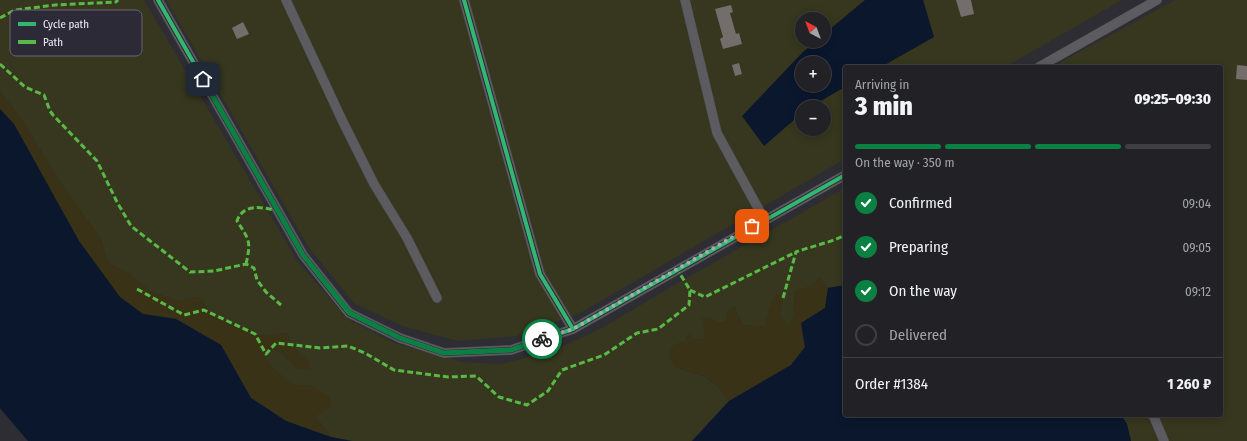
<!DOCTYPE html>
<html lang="en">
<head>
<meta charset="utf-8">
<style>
	:root { --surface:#222226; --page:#2e2f32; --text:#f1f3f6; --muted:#a2a4a7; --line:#3f3f43; --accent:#0b8043 }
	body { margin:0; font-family:"Fira Sans Condensed",sans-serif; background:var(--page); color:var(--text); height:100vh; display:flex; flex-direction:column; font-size:15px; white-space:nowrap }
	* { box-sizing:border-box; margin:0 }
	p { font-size:13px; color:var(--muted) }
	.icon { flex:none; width:22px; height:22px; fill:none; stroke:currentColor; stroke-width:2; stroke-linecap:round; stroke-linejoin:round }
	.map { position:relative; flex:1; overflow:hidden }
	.side { position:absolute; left:843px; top:65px; width:380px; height:352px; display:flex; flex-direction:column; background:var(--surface); border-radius:4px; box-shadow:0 2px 10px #0003,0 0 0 1px var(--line) }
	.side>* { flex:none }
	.needle { width:26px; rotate:319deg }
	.fabs { position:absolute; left:795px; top:12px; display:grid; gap:8px }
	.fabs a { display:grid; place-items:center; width:36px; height:36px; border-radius:50%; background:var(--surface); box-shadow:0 2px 10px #0003,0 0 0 1px var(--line); font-size:20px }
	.pin { position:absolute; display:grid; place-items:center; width:34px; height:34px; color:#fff; margin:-17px; border-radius:8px; box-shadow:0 2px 6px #0006 }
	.courier { position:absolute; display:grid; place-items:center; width:40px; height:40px; margin:-20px; border:3px solid #0b8043; border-radius:50%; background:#fff; color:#222; box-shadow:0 1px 5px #0007 }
	.overview em { font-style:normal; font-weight:800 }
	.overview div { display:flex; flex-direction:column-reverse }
	.overview { display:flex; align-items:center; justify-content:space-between; height:68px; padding:0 12px }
	h1 { font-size:26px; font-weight:800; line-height:30px }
	.bar { display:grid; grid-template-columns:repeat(4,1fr); gap:6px 4px; align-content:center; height:48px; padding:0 12px }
	.bar i { height:5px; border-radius:3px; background:var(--line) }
	.bar .selected { background:var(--accent) }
	.bar p { grid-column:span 4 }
	.line { display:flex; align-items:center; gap:10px; padding:0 12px; border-top:1px solid var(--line) }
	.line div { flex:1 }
	ol { padding:0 12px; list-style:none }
	li { display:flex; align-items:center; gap:12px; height:44px }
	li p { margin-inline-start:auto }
	li .icon { padding:4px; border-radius:50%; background:var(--accent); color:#fff; stroke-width:4 }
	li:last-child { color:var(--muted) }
	li i { width:22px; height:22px; border:2px solid var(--line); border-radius:50% }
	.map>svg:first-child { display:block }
</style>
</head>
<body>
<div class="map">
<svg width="1247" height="441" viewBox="0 0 1247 441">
	<rect width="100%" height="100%" fill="#2d2d33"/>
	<g fill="#36371e" fill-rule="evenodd">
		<path d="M0,0H144L298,262L348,319L394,343L444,357L463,362L499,364L514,361L561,347L600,329L671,287L845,188V285L828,288L819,278L812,286L794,292C794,309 797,311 789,328L780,316L783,298L771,302L765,327L743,325L734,306L728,310L726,322L717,323L709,317L704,327L705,333L703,340L694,339L679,343L674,365L680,369L706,377L723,391L729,401L692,441H352L331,437L315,416L312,386L293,385L273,369L266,358L269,349L279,351L298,369L309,362L292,346L287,333L258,336L212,316L200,297L179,301L151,292L128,273L108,263L101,239L61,184L22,120L0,91Z"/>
		<path d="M166,0H1122L1005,67H845V159L582,312L517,336L458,341L405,327L355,304L309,248ZM802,19H824V41H802ZM802,63H824V85H802ZM802,107H824V129H802Z"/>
		<polygon points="1175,0 1247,0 1247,441 1131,441 1127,424 1121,415 1221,415 1221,67 1052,67"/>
	</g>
	<g fill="#393216">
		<polygon points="0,91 22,120 61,184 101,239 108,263 128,273 151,292 179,301 200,297 212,316 258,336 287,333 292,346 309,362 309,369 298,369 279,351 269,349 266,358 273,369 293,385 312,386 330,397 329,409 315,416 331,437 286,421 251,398 221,345 176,319 143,314 120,297 79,241 14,124 0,109"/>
		<path d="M819,278L828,288L825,308L801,323L805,347L791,365L729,401C723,392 716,384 708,378C697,371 671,373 670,355C669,353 671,349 672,346L686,341L688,332L694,339L703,340L705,333L702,318L709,317L717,323L726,322L728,310L734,306L738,316L743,325L764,327L771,302L778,293L783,298L780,316L789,327C796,312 794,308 794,292C805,286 809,290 819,278Z"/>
	</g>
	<g fill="#0a172d" fill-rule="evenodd">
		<path d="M865,0H923L934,37L881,67H845V87L810,107H802V113L764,146L742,116L802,53L816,41H824V34ZM802,63H824V85H802Z"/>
		<polygon points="0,109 14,124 79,241 120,297 143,314 176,319 221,345 251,398 286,421 331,437 352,441 28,441 0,408"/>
		<polygon points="845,285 845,415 1121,415 1127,424 1131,441 692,441 729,401 791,365 805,347 801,323 825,308 828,288"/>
	</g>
	<g fill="#736d6c">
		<polygon points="956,0 971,0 974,14 961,17"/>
		<polygon points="731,5 733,12 730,13 736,34 739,33 742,44 723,49 720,39 723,37 715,9"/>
		<polygon points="243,22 249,34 237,39 232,28"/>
		<polygon points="739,63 742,74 735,76 732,65"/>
		<polygon points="1237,65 1247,66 1247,80 1236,79"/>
	</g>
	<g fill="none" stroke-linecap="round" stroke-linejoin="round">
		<g stroke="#4a494f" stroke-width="10">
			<g id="minor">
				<polyline points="158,0 303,255 349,313 400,338 444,353 511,350 573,329 845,175"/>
				<polyline points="286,0 342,120 374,184 407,238 437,298"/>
				<polyline points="464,0 540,274 573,329"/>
				<polyline points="685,0 717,133 764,219"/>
				<polyline points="1039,67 1157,0"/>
				<polyline points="1153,415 1164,441"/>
			</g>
		</g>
		<use href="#minor" stroke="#5c5c60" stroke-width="9"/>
		<g stroke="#58b947" stroke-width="3" stroke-dasharray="6 3" stroke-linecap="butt">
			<polyline points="0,18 15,10 55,5 116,2 118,0"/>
			<polyline points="0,64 25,87 44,95 50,111 53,115 97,161 117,202 131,226 190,272 214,271 246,264 254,268 257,280 266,292 281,305"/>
			<path d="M246,264C251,241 250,241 237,221C243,203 263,207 278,211"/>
			<polyline points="137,289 184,315 204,310 255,334 266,354 276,343 320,348 348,346 365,353 394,370 448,377 476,376 499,397 527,405 548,391 562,370 604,355 637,333 658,329 689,305 690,290 677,269"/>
			<polyline points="690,290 705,297 796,252"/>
			<path d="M783,298L796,252C812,246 830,243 845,235"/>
		</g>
		<g stroke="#2b2a36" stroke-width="6">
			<g id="cycleway">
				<polyline points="158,0 303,255 349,313 400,338 444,353 511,350 573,329 845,175"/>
				<polyline points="464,0 540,274 573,329"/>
			</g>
		</g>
		<use href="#cycleway" stroke="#33b770" stroke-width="4"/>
	</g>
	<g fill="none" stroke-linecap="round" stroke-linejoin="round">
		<polyline stroke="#acabb2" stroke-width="4" stroke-dasharray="0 7.2" points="542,339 573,329 752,226"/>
		<polyline stroke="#0b8043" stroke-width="5" points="203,79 303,255 350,313 400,338 444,353 511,350 542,339"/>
	</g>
	<rect x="10" y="10" width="132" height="46" rx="6" fill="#2b2a36" stroke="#666570" stroke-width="1"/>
	<rect x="18" y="22" width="18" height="4" fill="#33b770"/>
	<rect x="18" y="40" width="18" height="4" fill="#58b947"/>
	<g font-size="11" fill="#f0eff7">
		<text x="43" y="28">Cycle path</text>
		<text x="43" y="46">Path</text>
	</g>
</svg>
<div class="fabs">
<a><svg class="needle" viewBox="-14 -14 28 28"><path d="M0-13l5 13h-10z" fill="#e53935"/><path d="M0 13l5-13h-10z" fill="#a2a4a7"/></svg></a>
<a>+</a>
<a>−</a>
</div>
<div class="pin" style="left:752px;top:226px;background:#ea580c"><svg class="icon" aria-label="bag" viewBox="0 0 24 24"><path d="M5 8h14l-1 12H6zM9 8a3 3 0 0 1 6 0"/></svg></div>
<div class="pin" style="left:203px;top:79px;background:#1f2937"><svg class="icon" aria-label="home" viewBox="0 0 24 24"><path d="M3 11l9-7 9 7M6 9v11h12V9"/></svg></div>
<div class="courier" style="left:542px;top:339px"><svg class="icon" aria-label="bike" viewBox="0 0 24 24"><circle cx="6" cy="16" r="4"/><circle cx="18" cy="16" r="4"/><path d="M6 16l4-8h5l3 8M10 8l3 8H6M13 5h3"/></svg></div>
<section class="side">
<div class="overview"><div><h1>3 min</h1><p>Arriving in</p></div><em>09:25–09:30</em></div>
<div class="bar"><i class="selected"></i><i class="selected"></i><i class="selected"></i><i></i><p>On the way · 350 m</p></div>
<ol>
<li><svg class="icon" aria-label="check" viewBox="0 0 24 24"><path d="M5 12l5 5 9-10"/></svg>Confirmed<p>09:04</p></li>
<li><svg class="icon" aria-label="check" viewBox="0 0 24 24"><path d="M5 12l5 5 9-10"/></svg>Preparing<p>09:05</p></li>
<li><svg class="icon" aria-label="check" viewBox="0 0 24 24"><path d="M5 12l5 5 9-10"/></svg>On the way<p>09:12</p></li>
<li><i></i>Delivered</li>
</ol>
<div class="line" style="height:52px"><div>Order #1384</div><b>1 260 ₽</b></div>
</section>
</div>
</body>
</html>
